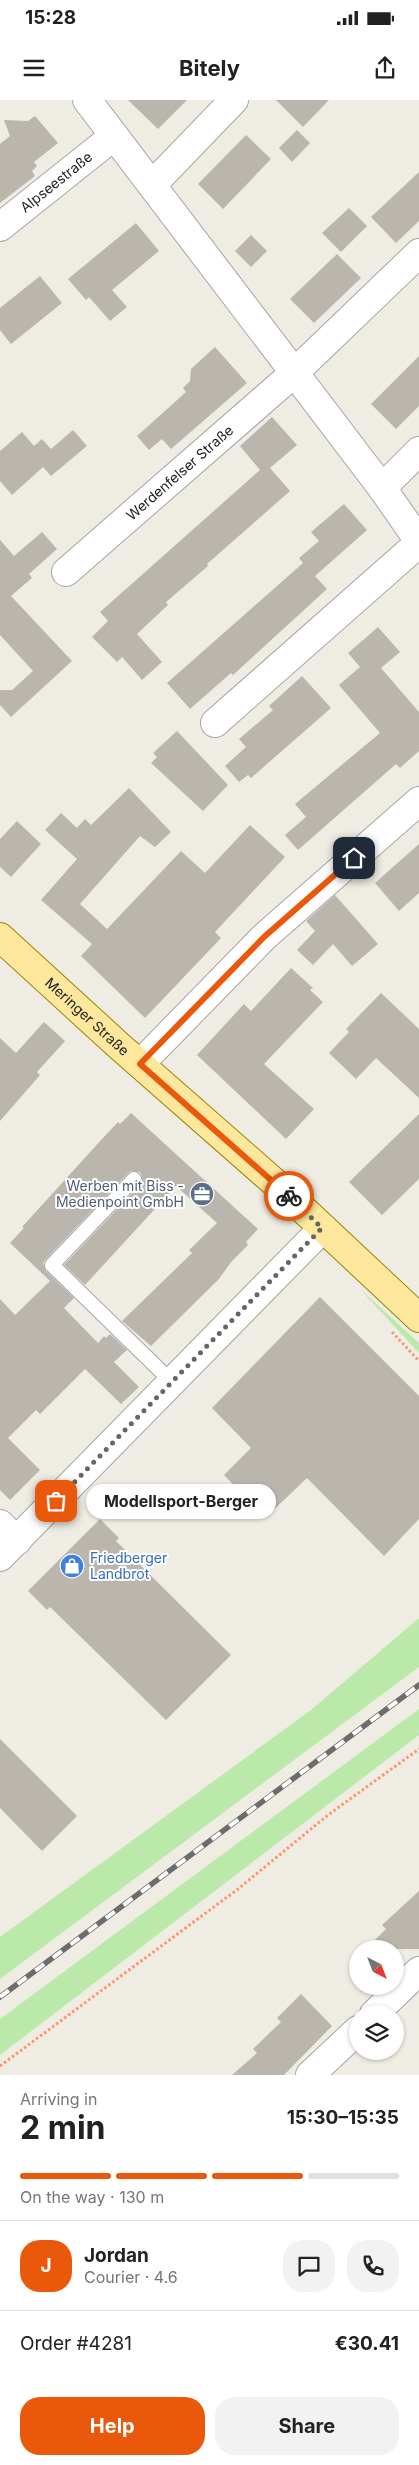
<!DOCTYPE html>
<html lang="en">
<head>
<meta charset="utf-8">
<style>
	:root { --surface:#fff; --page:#f2f2f2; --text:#222; --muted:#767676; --line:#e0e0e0; --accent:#ea580c }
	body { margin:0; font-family:Inter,sans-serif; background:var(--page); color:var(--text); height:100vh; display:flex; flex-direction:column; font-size:19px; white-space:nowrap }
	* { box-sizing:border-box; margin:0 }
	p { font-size:16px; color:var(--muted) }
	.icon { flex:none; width:28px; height:28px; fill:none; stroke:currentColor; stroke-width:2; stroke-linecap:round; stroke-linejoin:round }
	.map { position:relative; height:1975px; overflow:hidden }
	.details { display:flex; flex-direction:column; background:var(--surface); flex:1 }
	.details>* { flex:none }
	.needle { width:32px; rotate:138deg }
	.controls { position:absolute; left:349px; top:1840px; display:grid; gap:10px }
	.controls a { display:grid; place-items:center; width:55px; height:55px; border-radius:50%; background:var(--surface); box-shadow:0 1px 4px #0004; font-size:25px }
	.pin { position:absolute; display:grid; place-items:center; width:42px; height:42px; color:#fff; margin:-21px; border-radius:10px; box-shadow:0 2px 8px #0006 }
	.courier { position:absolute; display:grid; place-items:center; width:50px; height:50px; margin:-25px; border:4px solid #ea580c; border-radius:50%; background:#fff; color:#222; box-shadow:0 1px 6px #0007 }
	.bubble { position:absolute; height:35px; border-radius:18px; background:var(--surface); box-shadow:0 1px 4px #0004; font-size:16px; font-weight:700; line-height:35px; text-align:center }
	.head em { font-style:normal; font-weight:700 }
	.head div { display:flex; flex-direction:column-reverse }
	.head { display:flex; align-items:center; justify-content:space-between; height:85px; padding:0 20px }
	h1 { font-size:32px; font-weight:700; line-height:38px }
	.bar { display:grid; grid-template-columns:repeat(4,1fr); gap:8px 5px; align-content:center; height:60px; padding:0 20px }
	.bar i { height:6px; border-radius:4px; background:var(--line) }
	.bar .current { background:var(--accent) }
	.bar p { grid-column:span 4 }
	.line { display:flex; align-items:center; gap:12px; padding:0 20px; border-top:1px solid var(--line) }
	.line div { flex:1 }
	.round { display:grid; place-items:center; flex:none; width:52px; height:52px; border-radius:20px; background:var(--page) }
	.cta { display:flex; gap:10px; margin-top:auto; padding:10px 20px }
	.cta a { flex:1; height:58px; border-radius:20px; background:var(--accent); color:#fff; font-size:20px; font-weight:700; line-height:58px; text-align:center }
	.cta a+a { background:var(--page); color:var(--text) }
	.status { display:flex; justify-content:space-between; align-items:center; height:35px; padding:0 25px; background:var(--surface); direction:ltr }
	.status svg { height:14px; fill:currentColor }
	header { display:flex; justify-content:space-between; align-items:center; height:65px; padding:0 20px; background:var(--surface); font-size:22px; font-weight:700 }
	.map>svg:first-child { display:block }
</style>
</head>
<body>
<div class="status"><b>15:28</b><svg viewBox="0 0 49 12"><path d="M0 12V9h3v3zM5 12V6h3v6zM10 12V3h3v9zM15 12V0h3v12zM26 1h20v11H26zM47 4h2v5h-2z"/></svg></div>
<header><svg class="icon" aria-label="menu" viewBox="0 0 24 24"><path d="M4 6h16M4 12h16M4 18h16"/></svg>Bitely<svg class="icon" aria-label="share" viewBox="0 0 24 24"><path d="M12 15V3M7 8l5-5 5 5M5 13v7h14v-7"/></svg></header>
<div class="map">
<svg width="419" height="1975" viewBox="0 0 419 1975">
	<rect width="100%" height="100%" fill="#efede3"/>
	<g fill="#bbe9a9">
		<polygon points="360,1189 419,1243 419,1253"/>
		<polygon points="419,1518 419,1567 0,1879 0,1837 311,1610"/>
		<polygon points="419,1609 419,1635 0,1955 0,1919"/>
	</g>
	<g fill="#bbb6ad">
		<polygon points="128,0 187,0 158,29"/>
		<polygon points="276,0 329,0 303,27"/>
		<polygon points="35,16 58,43 34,62 37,66 32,71 35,76 0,103 0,44 10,36 4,20 28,21"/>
		<polygon points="297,30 310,43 292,62 279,48"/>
		<polygon points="246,35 271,59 223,109 198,84"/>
		<polygon points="419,72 419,121 396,143 371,117"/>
		<polygon points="349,108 367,126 341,152 322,133"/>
		<polygon points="136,123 159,151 112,190 127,207 110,221 89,197 86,200 68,179"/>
		<polygon points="251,135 267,151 251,167 235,151"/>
		<polygon points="337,154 361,178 314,223 290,199"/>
		<polygon points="40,176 62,203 11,244 0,230 0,208"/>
		<polygon points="215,247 247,283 171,349 162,339 149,350 137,336 186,292 183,288 190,281 191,269"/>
		<polygon points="419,256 419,306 396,329 371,304"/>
		<polygon points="272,317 297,345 270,368 290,391 207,464 208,466 166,502 168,505 137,534 162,562 142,580 122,557 117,562 92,537 108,521 100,512 260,370 240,346"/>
		<polygon points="73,330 87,346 51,376 43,367 12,395 0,381 0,351 22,332 34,346 42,339 51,349"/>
		<polygon points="344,404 367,430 315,476 327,489 233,575 231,573 190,609 167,583 303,463 307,468 299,458 319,441 311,432"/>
		<polygon points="42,432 57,449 29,474 32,478 11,496 72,561 11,617 0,605 0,590 12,590 33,571 0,535 0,440 14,456"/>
		<polygon points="378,527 400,552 381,568 419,612 419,651 400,668 396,664 298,750 285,735 306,717 295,704 380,633 339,585 360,567 348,553"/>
		<polygon points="302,576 331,608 251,678 248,675 239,682 225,666 246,647 239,639 273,610 269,606"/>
		<polygon points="177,631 228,685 203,711 151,663 157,657 153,653"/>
		<polygon points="129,688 171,732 155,747 140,736 80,804 107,829 181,751 205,773 250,725 285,757 215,832 221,838 145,918 81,856 92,844 41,800 77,759 45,730 61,713 77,728 85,719 91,725"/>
		<polygon points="17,721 41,744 11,777 0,767 0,739"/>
		<polygon points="419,744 419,793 399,811 375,783"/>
		<polygon points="335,795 378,844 352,866 333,844 313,865 297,850 315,831 306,821"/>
		<polygon points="291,868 313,888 310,890 323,902 264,964 314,1009 286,1039 197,955 244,904 251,911"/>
		<polygon points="381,893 419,929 419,998 376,958 356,979 329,953 349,932 346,929"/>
		<polygon points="44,922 65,941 37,972 40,975 0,1021 0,938 16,953"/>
		<polygon points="131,1013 258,1129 246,1142 248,1145 232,1161 218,1180 151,1246 122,1221 192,1153 189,1150 217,1123 176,1086 85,1185 64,1165 140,1085 142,1077 140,1072 132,1071 128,1073 46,1159 43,1163 46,1171 74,1198 64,1208 98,1243 104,1236 106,1238 110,1234 127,1250 114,1262 139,1287 121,1304 85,1269 40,1314 36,1310 8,1338 40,1370 10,1400 0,1390 0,1199 15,1215 50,1181 10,1143 24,1128 22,1127 102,1039 118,1022 120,1024"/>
		<polygon points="419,1014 419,1079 382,1115 349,1082"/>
		<polygon points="320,1197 419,1296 419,1419 384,1456 307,1378 265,1418 224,1375 251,1348 212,1308"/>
		<polygon points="100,1419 119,1438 116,1441 231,1555 166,1620 50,1507 47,1510 28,1491"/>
		<polygon points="0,1639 77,1716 42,1751 0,1708"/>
		<polygon points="419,1791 419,1849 366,1849 386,1829 382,1825"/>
		<polygon points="301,1894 332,1926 284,1975 232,1975 257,1953 253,1949 281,1922 277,1918"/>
	</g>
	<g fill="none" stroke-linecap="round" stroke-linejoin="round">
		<g stroke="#a5a5a5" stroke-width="16">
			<polyline id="service" points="134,1079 52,1165 172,1282"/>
		</g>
		<g stroke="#a5a5a5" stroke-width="30">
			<g id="minor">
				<polyline points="87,0 382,388 419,441"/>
				<polyline points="152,85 234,0"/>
				<path id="s1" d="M0,127L114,36"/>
				<polyline points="382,388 419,351"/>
				<path id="s2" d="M66,472L293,274L419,153"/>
				<polyline points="215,623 419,443"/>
				<polyline points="140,964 264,837 419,701"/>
				<polyline points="0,1424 17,1441"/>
				<polyline points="0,1457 323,1128"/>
				<polyline points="374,1914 419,1871"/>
				<polyline points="310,1975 358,1930"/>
			</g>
		</g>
		<g stroke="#978500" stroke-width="30">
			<g id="primary">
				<path id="s3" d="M0,837L118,945L274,1082L419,1218"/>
			</g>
		</g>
		<g stroke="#f9976a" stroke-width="3" stroke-dasharray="2.5 2.5" stroke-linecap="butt">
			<polyline points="392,1232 419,1261"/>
			<polyline points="0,1966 238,1789 328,1715 419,1649"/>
		</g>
		<use href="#service" stroke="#fff" stroke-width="14"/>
		<use href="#minor" stroke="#fff" stroke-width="28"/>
		<use href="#primary" stroke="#fce79c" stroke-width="28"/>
		<g stroke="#6c6c6c" stroke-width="5.5">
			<polyline id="rail" points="0,1897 419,1585"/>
		</g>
		<use href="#rail" stroke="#fff" stroke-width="4" stroke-dasharray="11" stroke-linecap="butt"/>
	</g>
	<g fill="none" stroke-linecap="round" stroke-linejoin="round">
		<polyline stroke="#676663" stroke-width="5" stroke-dasharray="0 9" points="56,1401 322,1128 289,1096"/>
		<polyline stroke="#ea580c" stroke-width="6" points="289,1096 140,964 264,837 354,758"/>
	</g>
	<defs>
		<g id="office-disc" transform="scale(1.25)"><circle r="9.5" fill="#5c6f8a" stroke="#fff"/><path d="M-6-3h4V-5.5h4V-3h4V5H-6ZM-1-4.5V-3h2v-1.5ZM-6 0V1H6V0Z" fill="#fff"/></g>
		<g id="shop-disc" transform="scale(1.25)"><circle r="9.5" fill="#3f7fe0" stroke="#fff"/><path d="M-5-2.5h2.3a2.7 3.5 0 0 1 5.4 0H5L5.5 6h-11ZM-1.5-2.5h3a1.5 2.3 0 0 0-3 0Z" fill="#fff"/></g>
	</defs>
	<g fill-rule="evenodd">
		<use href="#office-disc" x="202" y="1094"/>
		<use href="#shop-disc" x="72" y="1466"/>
	</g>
	<g text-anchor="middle" stroke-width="4" stroke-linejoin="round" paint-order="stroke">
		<g font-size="14" fill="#1e1e1e" stroke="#fff">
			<text dy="5" stroke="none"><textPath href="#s1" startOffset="72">Alpseestraße</textPath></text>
			<text dy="5" stroke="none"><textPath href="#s2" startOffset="151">Werdenfelser Straße</textPath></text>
			<text dy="5" stroke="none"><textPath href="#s3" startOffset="118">Meringer Straße</textPath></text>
		</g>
		<g font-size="14" fill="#4e5e75" stroke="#fff" text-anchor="end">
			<text x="184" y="1091">Werben mit Biss -<tspan x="184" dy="16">Medienpoint GmbH</tspan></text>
		</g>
		<g font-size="14" fill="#366cbe" stroke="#fff" text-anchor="start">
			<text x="90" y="1463">Friedberger<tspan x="90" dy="16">Landbrot</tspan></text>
		</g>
	</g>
</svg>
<div class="controls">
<a><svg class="needle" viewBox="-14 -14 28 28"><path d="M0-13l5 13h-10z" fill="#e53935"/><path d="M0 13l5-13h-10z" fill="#767676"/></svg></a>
<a><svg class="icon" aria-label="layers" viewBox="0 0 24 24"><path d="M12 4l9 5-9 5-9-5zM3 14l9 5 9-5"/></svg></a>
</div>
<div class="pin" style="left:56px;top:1401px;background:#ea580c"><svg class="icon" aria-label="bag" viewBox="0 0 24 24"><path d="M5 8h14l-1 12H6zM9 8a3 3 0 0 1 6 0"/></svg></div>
<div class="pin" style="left:354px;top:758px;background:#1f2937"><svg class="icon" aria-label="home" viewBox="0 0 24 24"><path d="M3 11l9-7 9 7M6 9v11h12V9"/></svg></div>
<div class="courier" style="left:289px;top:1096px"><svg class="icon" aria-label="bike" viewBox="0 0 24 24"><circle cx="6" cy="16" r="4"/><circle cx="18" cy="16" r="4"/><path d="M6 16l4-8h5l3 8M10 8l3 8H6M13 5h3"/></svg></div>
<div class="bubble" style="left:86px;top:1384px;width:190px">Modellsport-Berger</div>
</div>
<section class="details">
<div class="head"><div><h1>2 min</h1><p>Arriving in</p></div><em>15:30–15:35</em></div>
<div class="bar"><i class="current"></i><i class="current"></i><i class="current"></i><i></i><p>On the way · 130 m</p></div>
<div class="line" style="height:90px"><b class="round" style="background:var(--accent);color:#fff">J</b><div><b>Jordan</b><p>Courier · 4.6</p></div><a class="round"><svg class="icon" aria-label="chat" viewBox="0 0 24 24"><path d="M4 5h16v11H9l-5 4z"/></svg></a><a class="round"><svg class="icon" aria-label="phone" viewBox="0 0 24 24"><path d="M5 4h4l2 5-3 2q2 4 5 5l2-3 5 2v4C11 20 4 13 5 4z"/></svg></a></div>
<div class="line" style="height:65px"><div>Order #4281</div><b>€30.41</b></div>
<div class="cta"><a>Help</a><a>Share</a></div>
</section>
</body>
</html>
